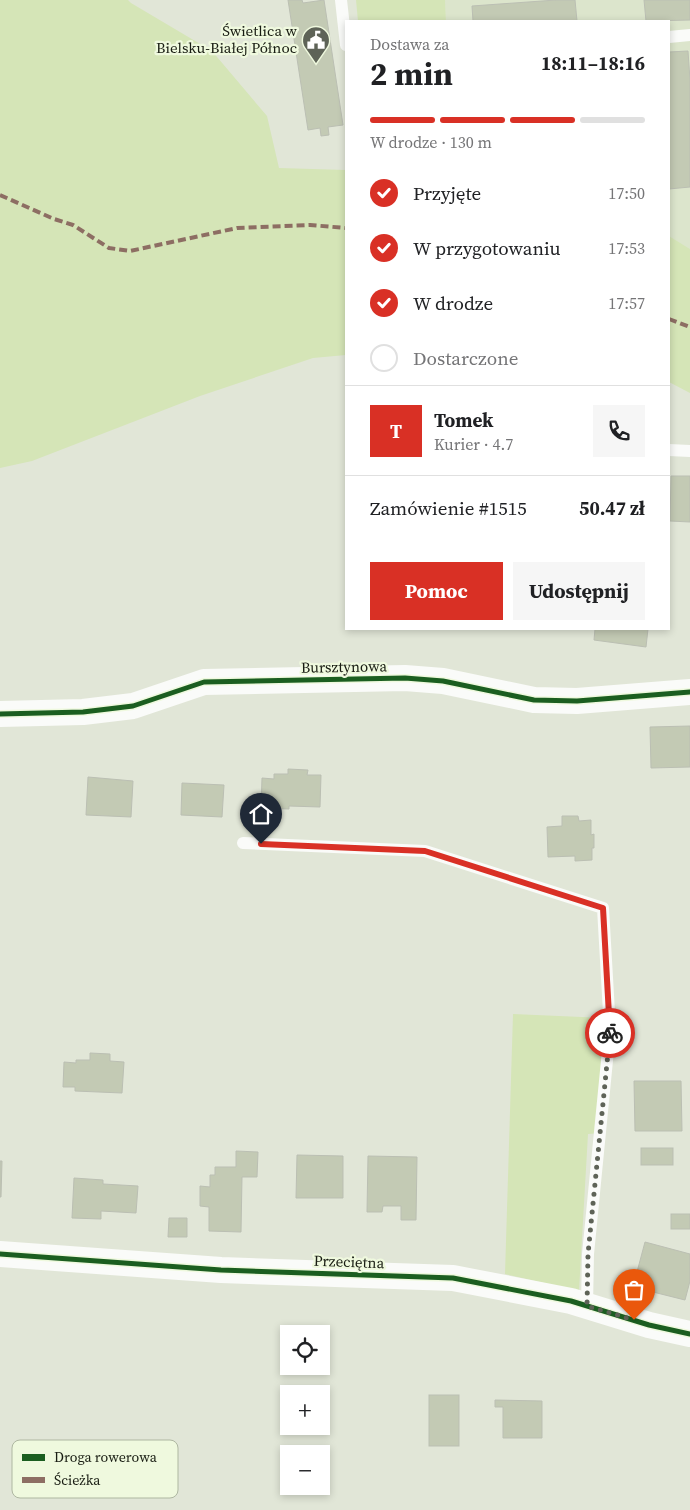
<!DOCTYPE html>
<html lang="pl">
<head>
<meta charset="utf-8">
<style>
	:root { --surface:#fff; --page:#f6f6f6; --text:#202124; --muted:#757577; --line:#e0e0e0; --accent:#d93025 }
	body { margin:0; font-family:"Source Serif 4",serif; background:var(--page); color:var(--text); height:100vh; display:flex; flex-direction:column; font-size:19px; white-space:nowrap }
	* { box-sizing:border-box; margin:0 }
	p { font-size:16px; color:var(--muted) }
	.icon { flex:none; width:28px; height:28px; fill:none; stroke:currentColor; stroke-width:2; stroke-linecap:round; stroke-linejoin:round }
	.map { position:relative; flex:1; overflow:hidden }
	.side { position:absolute; left:345px; top:20px; width:325px; height:610px; display:flex; flex-direction:column; background:var(--surface); border-radius:0px; box-shadow:0 2px 8px #0003 }
	.side>* { flex:none }
	.buttons { position:absolute; left:280px; top:1325px; display:grid; gap:10px }
	.buttons a { display:grid; place-items:center; width:50px; height:50px; border-radius:0px; background:var(--surface); box-shadow:0 2px 8px #0003; font-size:25px }
	.pin { position:absolute; display:grid; place-items:center; width:42px; height:42px; color:#fff; margin:-51px -21px; border-radius:50% 50% 50% 0; rotate:-45deg; box-shadow:0 0 5px #0007 }
	.pin .icon { rotate:45deg }
	.courier { position:absolute; display:grid; place-items:center; width:50px; height:50px; margin:-25px; border:4px solid #d93025; border-radius:50%; background:#fff; color:#222; box-shadow:0 1px 6px #0007 }
	.head em { font-style:normal; font-weight:700 }
	.head div { display:flex; flex-direction:column-reverse }
	.head { display:flex; align-items:center; justify-content:space-between; height:85px; padding:0 25px }
	h1 { font-size:32px; font-weight:700; line-height:38px }
	.bar { display:grid; grid-template-columns:repeat(4,1fr); gap:8px 5px; align-content:center; height:60px; padding:0 25px }
	.bar i { height:6px; border-radius:4px; background:var(--line) }
	.bar .selected { background:var(--accent) }
	.bar p { grid-column:span 4 }
	.line { display:flex; align-items:center; gap:12px; padding:0 25px; border-top:1px solid var(--line) }
	.line div { flex:1 }
	.round { display:grid; place-items:center; flex:none; width:52px; height:52px; border-radius:0px; background:var(--page) }
	ol { padding:0 25px; list-style:none }
	li { display:flex; align-items:center; gap:15px; height:55px }
	li p { margin-inline-start:auto }
	li .icon { padding:5px; border-radius:50%; background:var(--accent); color:#fff; stroke-width:4 }
	li:last-child { color:var(--muted) }
	li i { width:28px; height:28px; border:2px solid var(--line); border-radius:50% }
	.primary-button { display:flex; gap:10px; margin-top:auto; padding:10px 25px }
	.primary-button a { flex:1; height:58px; border-radius:0px; background:var(--accent); color:#fff; font-size:20px; font-weight:700; line-height:58px; text-align:center }
	.primary-button a+a { background:var(--page); color:var(--text) }
	.map>svg:first-child { display:block }
</style>
</head>
<body>
<div class="map">
<svg width="690" height="1510" viewBox="0 0 690 1510">
	<rect width="100%" height="100%" fill="#e1e6d7"/>
	<polygon fill="#dce5cc" points="445,0 690,0 690,249 669,236 669,21 446,21"/>
	<g fill="#d5e5b7">
		<polygon points="0,0 128,0 131,3 212,51 267,116 279,168 346,170 346,355 313,358 200,396 32,461 0,468"/>
		<polygon points="356,0 445,0 446,21 358,21"/>
		<polygon points="669,236 690,249 690,393 669,382"/>
		<polygon points="513,1014 605,1018 602,1133 588,1134 579,1291 505,1274"/>
	</g>
	<g fill="#c3cab4" stroke="#bbbfb3">
		<polygon points="288,0 302,0 303,3 324,0 343,125 328,127 329,135 321,136 320,128 308,130"/>
		<polygon points="556,0 575,0 577,21 473,21 472,6"/>
		<polygon points="644,0 690,0 690,20 646,21"/>
		<polygon points="688,51 690,80 690,187 669,189 669,52"/>
		<polygon points="671,476 690,476 690,522 670,521"/>
		<polygon points="595,629 648,629 646,647 594,640"/>
		<polygon points="690,726 690,767 651,768 650,727"/>
		<polygon points="288,769 308,770 307,775 321,775 320,807 289,806 289,809 261,808 262,778 274,779 274,774 288,774"/>
		<polygon points="88,777 133,781 131,817 86,815"/>
		<polygon points="182,783 224,785 222,817 181,815"/>
		<polygon points="562,816 578,816 579,821 591,820 591,835 594,834 594,848 592,848 592,860 575,861 575,856 548,857 547,827 562,826"/>
		<polygon points="90,1053 110,1054 110,1061 124,1062 122,1093 75,1091 75,1087 63,1087 64,1062 76,1063 76,1060 90,1060"/>
		<polygon points="634,1081 681,1081 682,1131 635,1131"/>
		<rect x="641" y="1148" width="32" height="17"/>
		<polygon points="236,1151 258,1152 257,1177 242,1177 241,1232 209,1231 209,1207 200,1206 200,1186 210,1187 210,1175 215,1175 215,1167 236,1167"/>
		<polygon points="297,1155 343,1156 343,1198 296,1198"/>
		<polygon points="368,1156 417,1157 416,1220 401,1220 401,1206 383,1206 382,1212 367,1212"/>
		<polygon points="0,1161 2,1161 1,1197 0,1197"/>
		<polygon points="74,1178 103,1180 103,1184 138,1186 136,1213 101,1211 101,1219 72,1218"/>
		<rect x="671" y="1214" width="19" height="15"/>
		<polygon points="169,1218 187,1218 187,1237 168,1237"/>
		<polygon points="645,1242 690,1254 690,1281 685,1300 633,1287"/>
		<rect x="429" y="1395" width="30" height="51"/>
		<polygon points="495,1400 542,1401 542,1438 503,1438 503,1407 495,1407"/>
	</g>
	<g fill="none" stroke-linecap="round" stroke-linejoin="round">
		<g stroke="#fafbf9" stroke-width="12">
			<polyline points="341,0 346,45"/>
			<polyline points="669,37 690,35"/>
			<polyline points="669,450 690,451"/>
			<polyline points="243,843 425,851 603,908 610,1030 588,1254 587,1306"/>
		</g>
		<g stroke="#fafbf9" stroke-width="26">
			<polyline points="0,714 83,712 133,706 204,682 405,678 443,681 534,700 577,701 690,692"/>
			<polyline points="0,1254 221,1270 453,1278 571,1301 649,1325 690,1334"/>
		</g>
		<g stroke="#8d6e63" stroke-width="4" stroke-dasharray="8 4" stroke-linecap="butt">
			<polyline points="0,195 54,219 73,225 109,248 130,251 237,228 310,225 346,228"/>
			<polyline points="669,319 690,327"/>
		</g>
		<g stroke="#eff9de" stroke-width="8">
			<g id="cycleway">
				<polyline points="0,714 83,712 133,706 204,682 405,678 443,681 534,700 577,701 690,692"/>
				<polyline points="0,1254 221,1270 453,1278 571,1301 649,1325 690,1334"/>
			</g>
		</g>
		<use href="#cycleway" stroke="#1b5e20" stroke-width="5"/>
	</g>
	<g fill="none" stroke-linecap="round" stroke-linejoin="round">
		<polyline stroke="#5e6357" stroke-width="5" stroke-dasharray="0 9" points="610,1033 588,1254 587,1306 634,1320"/>
		<polyline stroke="#d93025" stroke-width="6" points="261,844 425,851 603,908 610,1033"/>
	</g>
	<defs>
		<g id="civic-pin" transform="scale(1.4375)"><path d="M0 17L-7.5 6A9.5 9.5 0 1 1 7.5 6Z" fill="#5e6357" stroke="#eff9de"/><path d="M-.6-6.5H3V-4.5H.6V-3L4-1V1h2V6H-6V1h2V-1L-.6-3ZM-1.2 2.5V6h2.4V2.5Z" fill="#fff"/></g>
	</defs>
	<g fill-rule="evenodd">
		<use href="#civic-pin" x="316" y="40"/>
	</g>
	<g text-anchor="middle" stroke-width="4.5" stroke-linejoin="round" paint-order="stroke">
		<g font-size="15" fill="#181c12" stroke="#eff9de" text-anchor="end">
			<text x="297" y="36">Świetlica w<tspan x="297" dy="17">Bielsku-Białej Północ</tspan></text>
		</g>
		<g font-size="15" fill="#181c12" stroke="#eff9de">
			<text transform="translate(344 667) rotate(-1)" y="5">Bursztynowa</text>
			<text transform="translate(349 1262) rotate(2)" y="5">Przeciętna</text>
		</g>
	</g>
	<rect x="12" y="1440" width="166" height="58" rx="8" fill="#eff9de" stroke="#aeb7a1" stroke-width="1"/>
	<rect x="22" y="1454" width="23" height="7" fill="#1b5e20"/>
	<rect x="22" y="1477" width="23" height="6" fill="#8d6e63"/>
	<g font-size="14" fill="#181c12">
		<text x="54" y="1462">Droga rowerowa</text>
		<text x="54" y="1485">Ścieżka</text>
	</g>
</svg>
<div class="buttons">
<a><svg class="icon" aria-label="locate" viewBox="0 0 24 24"><circle cx="12" cy="12" r="6"/><path d="M12 2v4M12 18v4M2 12h4M18 12h4"/></svg></a>
<a>+</a>
<a>−</a>
</div>
<div class="pin" style="left:634px;top:1320px;background:#ea580c"><svg class="icon" aria-label="bag" viewBox="0 0 24 24"><path d="M5 8h14l-1 12H6zM9 8a3 3 0 0 1 6 0"/></svg></div>
<div class="pin" style="left:261px;top:844px;background:#1f2937"><svg class="icon" aria-label="home" viewBox="0 0 24 24"><path d="M3 11l9-7 9 7M6 9v11h12V9"/></svg></div>
<div class="courier" style="left:610px;top:1033px"><svg class="icon" aria-label="bike" viewBox="0 0 24 24"><circle cx="6" cy="16" r="4"/><circle cx="18" cy="16" r="4"/><path d="M6 16l4-8h5l3 8M10 8l3 8H6M13 5h3"/></svg></div>
<section class="side">
<div class="head"><div><h1>2 min</h1><p>Dostawa za</p></div><em>18:11–18:16</em></div>
<div class="bar"><i class="selected"></i><i class="selected"></i><i class="selected"></i><i></i><p>W drodze · 130 m</p></div>
<ol>
<li><svg class="icon" aria-label="check" viewBox="0 0 24 24"><path d="M5 12l5 5 9-10"/></svg>Przyjęte<p>17:50</p></li>
<li><svg class="icon" aria-label="check" viewBox="0 0 24 24"><path d="M5 12l5 5 9-10"/></svg>W przygotowaniu<p>17:53</p></li>
<li><svg class="icon" aria-label="check" viewBox="0 0 24 24"><path d="M5 12l5 5 9-10"/></svg>W drodze<p>17:57</p></li>
<li><i></i>Dostarczone</li>
</ol>
<div class="line" style="height:90px"><b class="round" style="background:var(--accent);color:#fff">T</b><div><b>Tomek</b><p>Kurier · 4.7</p></div><a class="round"><svg class="icon" aria-label="phone" viewBox="0 0 24 24"><path d="M5 4h4l2 5-3 2q2 4 5 5l2-3 5 2v4C11 20 4 13 5 4z"/></svg></a></div>
<div class="line" style="height:65px"><div>Zamówienie #1515</div><b>50.47 zł</b></div>
<div class="primary-button"><a>Pomoc</a><a>Udostępnij</a></div>
</section>
</div>
</body>
</html>
